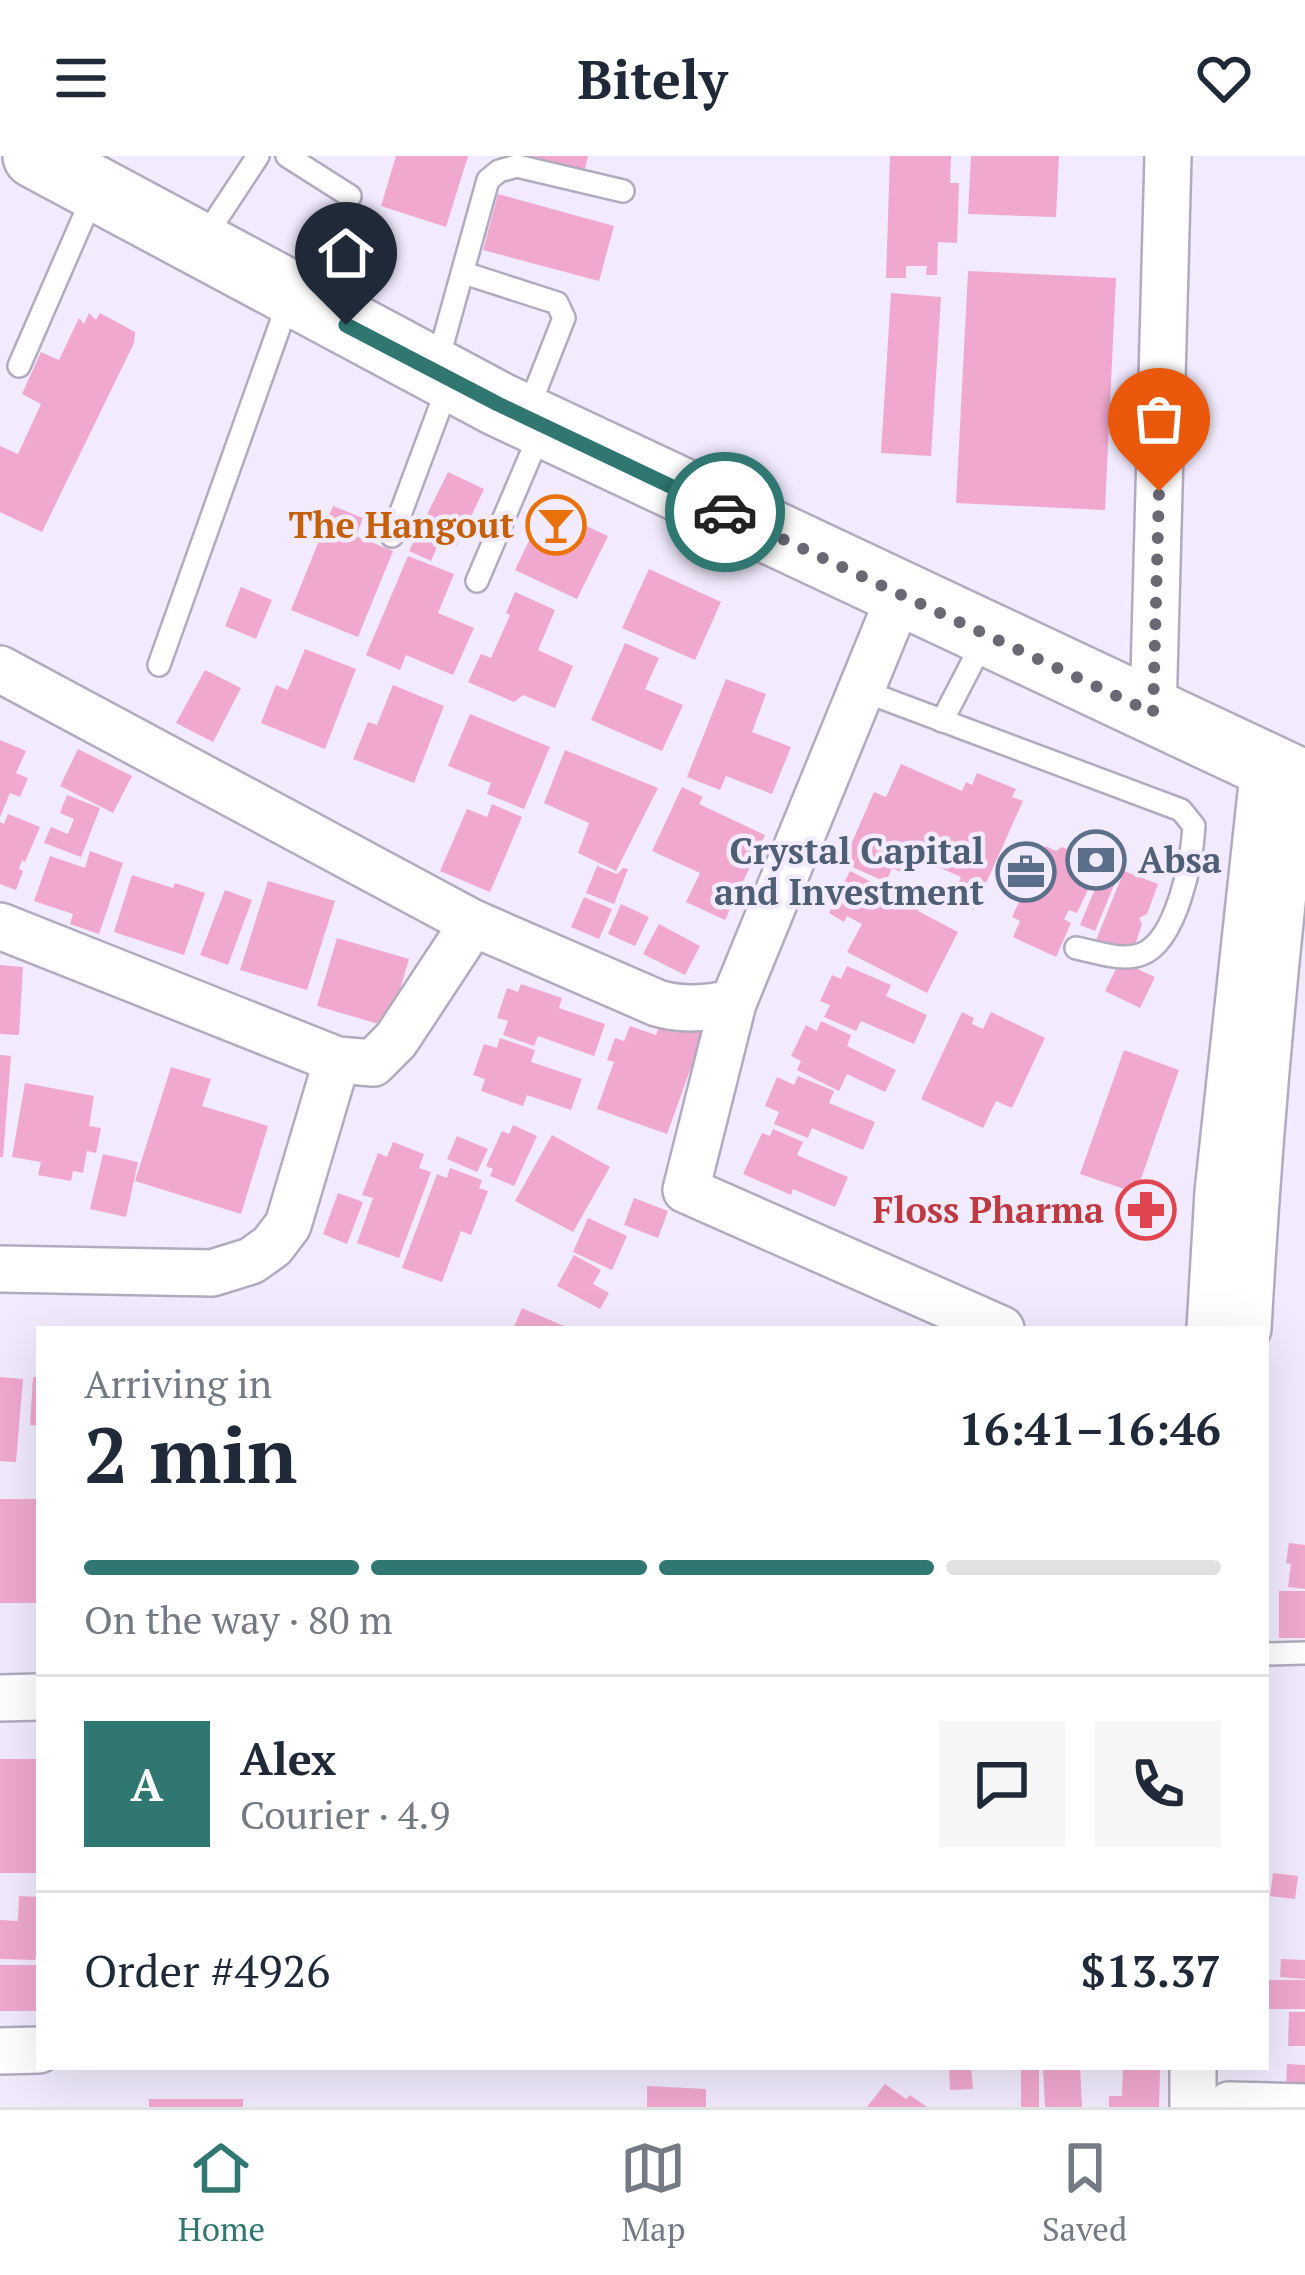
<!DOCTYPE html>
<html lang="en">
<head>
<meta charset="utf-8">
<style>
	:root { --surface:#fff; --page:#f6f6f7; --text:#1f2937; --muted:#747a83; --line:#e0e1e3; --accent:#2f7770 }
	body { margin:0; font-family:"PT Serif",serif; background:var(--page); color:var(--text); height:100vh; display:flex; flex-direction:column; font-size:45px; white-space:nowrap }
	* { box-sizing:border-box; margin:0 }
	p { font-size:39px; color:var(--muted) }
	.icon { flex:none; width:66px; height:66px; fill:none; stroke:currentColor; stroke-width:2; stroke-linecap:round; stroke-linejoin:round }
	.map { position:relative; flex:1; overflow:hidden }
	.drawer { position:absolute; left:36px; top:1170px; width:1233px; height:744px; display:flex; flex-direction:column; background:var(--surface); border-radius:0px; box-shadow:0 12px 48px #0002 }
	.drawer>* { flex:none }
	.pin { position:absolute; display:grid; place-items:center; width:102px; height:102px; color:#fff; margin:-123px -51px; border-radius:50% 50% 50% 0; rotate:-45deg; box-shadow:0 0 12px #0007 }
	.pin .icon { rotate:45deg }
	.courier { position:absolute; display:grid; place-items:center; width:120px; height:120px; margin:-60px; border:9px solid #2f7770; border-radius:50%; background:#fff; color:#222; box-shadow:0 3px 15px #0007 }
	.summary em { font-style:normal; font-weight:700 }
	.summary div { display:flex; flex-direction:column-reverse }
	.summary { display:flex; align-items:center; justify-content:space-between; height:204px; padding:0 48px }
	h1 { font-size:78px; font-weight:700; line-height:90px }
	.bar { display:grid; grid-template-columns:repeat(4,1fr); gap:18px 12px; align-content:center; height:144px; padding:0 48px }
	.bar i { height:15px; border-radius:9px; background:var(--line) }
	.bar .active { background:var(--accent) }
	.bar p { grid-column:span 4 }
	.line { display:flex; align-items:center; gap:30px; padding:0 48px; border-top:3px solid var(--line) }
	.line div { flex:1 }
	.round { display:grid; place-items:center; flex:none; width:126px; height:126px; border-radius:0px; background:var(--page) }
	header { display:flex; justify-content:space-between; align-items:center; height:156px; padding:0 48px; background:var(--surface); font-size:54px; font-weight:700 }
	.tab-bar { display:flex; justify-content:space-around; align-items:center; height:168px; border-top:3px solid var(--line); background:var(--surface); font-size:33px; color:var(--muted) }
	.tab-bar a { display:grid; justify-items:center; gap:6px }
	.tab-bar .active { color:var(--accent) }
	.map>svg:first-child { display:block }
</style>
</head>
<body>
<header><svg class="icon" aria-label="menu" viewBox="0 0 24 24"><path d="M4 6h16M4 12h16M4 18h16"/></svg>Bitely<svg class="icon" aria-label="heart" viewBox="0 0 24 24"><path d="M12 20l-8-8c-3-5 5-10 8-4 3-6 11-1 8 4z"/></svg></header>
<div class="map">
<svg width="1305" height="1951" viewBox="0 0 1305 1951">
	<rect width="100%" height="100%" fill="#f1ebfd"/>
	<g fill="#f0a8cf">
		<polygon points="396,0 468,0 446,71 381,50"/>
		<polygon points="504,0 588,0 584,17 504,2"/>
		<polygon points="890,0 951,0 950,27 959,27 957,87 938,86 937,119 926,119 927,110 906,110 906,122 886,122"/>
		<polygon points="971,0 1059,0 1056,61 968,58"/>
		<polygon points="498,38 614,70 599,125 483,94"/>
		<polygon points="968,115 1116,122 1105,354 956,347"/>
		<polygon points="891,137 941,141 931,300 881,297"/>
		<polygon points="89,157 96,164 100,157 135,176 134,187 42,376 0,356 0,290 18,298 41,248 22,238 41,196 59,204 79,162 84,168"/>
		<polygon points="448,316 484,333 457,390 441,382 431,405 409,395"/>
		<polygon points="333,350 363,362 356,380 393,395 358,481 291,454"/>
		<polygon points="545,351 608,380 577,443 515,414"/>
		<polygon points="408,400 454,418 438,457 474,472 453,519 406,499 400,514 366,499"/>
		<polygon points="649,413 721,446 695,504 622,472"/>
		<polygon points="241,431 272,444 256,483 225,470"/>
		<polygon points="515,436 555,454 538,494 573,510 555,552 523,539 514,546 468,526 481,498 491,502 510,459 506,457"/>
		<polygon points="625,487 659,502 645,533 683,549 662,595 591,564"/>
		<polygon points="305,493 356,513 325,593 261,567 276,529 288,534"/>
		<polygon points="205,514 241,532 213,586 176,567"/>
		<polygon points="726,523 766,538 752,576 791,591 772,638 726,620 720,634 687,621"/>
		<polygon points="393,529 444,550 414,627 353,603 368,566 377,569"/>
		<polygon points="470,558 550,591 524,653 487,638 491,627 448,610"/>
		<polygon points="0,584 26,595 16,617 28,622 20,641 10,637 0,661"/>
		<polygon points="78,593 132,620 113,657 60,630"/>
		<polygon points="565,594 658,632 616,715 578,697 589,667 544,647"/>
		<polygon points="901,608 962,635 966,626 972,629 977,617 1016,633 1012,641 1023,645 974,754 951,744 961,721 909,698 901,716 892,712 886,726 843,707 874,636 886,641"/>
		<polygon points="682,631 703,641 699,648 765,679 725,764 686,746 700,717 652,695"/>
		<polygon points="67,639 100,652 81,701 44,687 51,671 68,678 74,663 60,657"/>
		<polygon points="492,648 522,661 490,736 440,715 467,653 487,661"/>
		<polygon points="8,658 40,671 25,706 22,704 19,713 23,715 16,734 0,728 0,666 4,668"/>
		<polygon points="1045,690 1056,695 1062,691 1100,708 1077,757 1069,754 1064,763 1071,767 1056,801 1013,781 1020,765 1012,761"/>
		<polygon points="90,695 123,707 99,778 70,768 73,758 34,745 50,700 85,712"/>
		<polygon points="1109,699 1124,705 1095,775 1080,769"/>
		<polygon points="597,710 617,718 623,712 628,713 614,748 586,737"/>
		<polygon points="850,715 920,751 918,755 958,776 927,837 847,796 862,768 847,760 844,766 829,757"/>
		<polygon points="1124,715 1158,728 1147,758 1139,762 1142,768 1132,798 1096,784"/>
		<polygon points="132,719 173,732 175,727 205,737 184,799 114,776"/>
		<polygon points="268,725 335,745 307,834 240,814"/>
		<polygon points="225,734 252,744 228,809 200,799"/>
		<polygon points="584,741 612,753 599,783 571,771"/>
		<polygon points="621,748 649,761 635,790 608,778"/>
		<polygon points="659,768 700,790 685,819 643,798"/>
		<polygon points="337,782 409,803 389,871 317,850"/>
		<polygon points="1120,805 1155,821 1140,852 1105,835"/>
		<polygon points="0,809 23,811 19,879 0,878"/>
		<polygon points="847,810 891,829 886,840 927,859 914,888 861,865 856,875 824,861 830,849 820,845 832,819 841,823"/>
		<polygon points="521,828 562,842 559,852 605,868 594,900 538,880 534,890 503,879 508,865 497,862 507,832 518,836"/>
		<polygon points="962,856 974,862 972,868 983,873 991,856 1045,882 1012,952 996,945 983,972 921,943"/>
		<polygon points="664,859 705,873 667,978 597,953 614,906 607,904 615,882 624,885 630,870 656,879"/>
		<polygon points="821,865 851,879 847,890 896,914 885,936 847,918 839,935 797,914 801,905 791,900 806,869 817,875"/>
		<polygon points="500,882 535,894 531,906 582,923 571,954 527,939 523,950 481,935 485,923 473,919 484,888 497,892"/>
		<polygon points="1124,894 1179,914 1136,1037 1080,1018"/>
		<polygon points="0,899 11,900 3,1001 0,1001"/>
		<polygon points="171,911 211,923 202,950 268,970 241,1058 135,1025"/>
		<polygon points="798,920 834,935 829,947 875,966 863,994 812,972 808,982 774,968 779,956 765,950 777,921 794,929"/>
		<polygon points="25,927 94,940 89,970 101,972 96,997 87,995 83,1017 73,1015 71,1025 38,1019 41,1006 12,1001"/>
		<polygon points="513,969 537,980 514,1030 490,1020 493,1013 486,1010 502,975 509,978"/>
		<polygon points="773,973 803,986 797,999 848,1021 835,1051 793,1033 791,1039 743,1018 762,977 770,980"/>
		<polygon points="552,979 610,1011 573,1076 515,1045"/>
		<polygon points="457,980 488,993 477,1016 447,1003"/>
		<polygon points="393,986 424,998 419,1012 431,1016 399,1102 357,1087 373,1042 362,1039 378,997 387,1001"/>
		<polygon points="103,998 138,1006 126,1061 90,1053"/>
		<polygon points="450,1012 482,1024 479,1032 488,1035 471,1079 461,1075 442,1126 402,1112 437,1018 447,1022"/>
		<polygon points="338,1037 363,1046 347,1088 323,1078"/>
		<polygon points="634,1042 668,1055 658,1082 624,1069"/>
		<polygon points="588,1062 627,1080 612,1114 573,1096"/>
		<polygon points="574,1099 601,1114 593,1128 609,1137 600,1153 557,1130"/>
		<polygon points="522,1152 571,1173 513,1173"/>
		<polygon points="0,1221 23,1223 16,1306 0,1305"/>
		<polygon points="33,1221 39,1221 39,1270 30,1269"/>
		<rect x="0" y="1343" width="39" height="104"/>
		<polygon points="1289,1387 1305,1389 1305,1433 1288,1431 1291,1408 1286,1407"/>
		<rect x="1279" y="1435" width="26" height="47"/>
		<rect x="0" y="1603" width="39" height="114"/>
		<polygon points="1273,1717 1298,1720 1295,1743 1270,1740"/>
		<polygon points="19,1740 39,1741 39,1800 36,1800 35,1804 0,1803 0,1764 18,1765"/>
		<polygon points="1281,1803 1305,1804 1305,1823 1280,1821"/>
		<rect x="0" y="1809" width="39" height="46"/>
		<polygon points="1268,1824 1305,1824 1305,1853 1267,1853"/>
		<polygon points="1289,1856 1305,1856 1305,1890 1288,1890"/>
		<polygon points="1287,1908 1305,1909 1305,1932 1286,1931"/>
		<polygon points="949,1911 971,1911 973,1933 950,1934"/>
		<rect x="1021" y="1911" width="18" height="40"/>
		<polygon points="1080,1911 1082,1951 1045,1951 1043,1912"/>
		<polygon points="1123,1911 1160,1913 1159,1951 1109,1951 1109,1940 1122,1940"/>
		<polygon points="885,1928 906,1943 910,1939 927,1951 867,1951"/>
		<polygon points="647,1930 706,1933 706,1951 647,1951"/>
		<rect x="149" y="1943" width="94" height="8"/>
	</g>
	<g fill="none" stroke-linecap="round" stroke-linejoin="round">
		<g stroke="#b2abbf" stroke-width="26">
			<g id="service">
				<polyline points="287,0 350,40"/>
				<polyline points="204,82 258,0"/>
				<polyline points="464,117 557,147 564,162 527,256"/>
				<polyline points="19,210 93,40"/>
				<polyline points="436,211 488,24 499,15 517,10 623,35"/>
				<polyline points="392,380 448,230"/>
				<polyline points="477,425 541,275"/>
				<polyline points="159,509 289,144"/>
				<path d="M861,534L1181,654L1194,670C1192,704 1177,784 1142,798C1122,806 1097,796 1076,792"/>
				<polyline points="942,565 986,480"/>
				<polyline points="1266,1498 1305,1497"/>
			</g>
		</g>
		<g stroke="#b2abbf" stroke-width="50">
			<g id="minor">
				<path d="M0,513L473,767L657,847C683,855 707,852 733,847L900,439"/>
				<polyline points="1153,557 1168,0"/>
				<polyline points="0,770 337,904 373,907 396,884 473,767"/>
				<polyline points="733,847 686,1034 1001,1173"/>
				<polyline points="0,1113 212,1117 251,1105 272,1090 288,1069 337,904"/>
				<polyline points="1210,1173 1218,1036 1264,609"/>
				<path d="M1248,1173C1258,989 1274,806 1296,623"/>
				<polyline points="0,1542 39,1541"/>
				<polyline points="0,1895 39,1894"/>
				<polyline points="1193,1911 1193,1951"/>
				<polyline points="1229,1949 1305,1951"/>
			</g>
		</g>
		<g stroke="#b2abbf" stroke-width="68">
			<polyline id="secondary" points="35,0 498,248 1305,627"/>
		</g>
		<use href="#service" stroke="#fff" stroke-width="21"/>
		<use href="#minor" stroke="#fff" stroke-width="45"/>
		<use href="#secondary" stroke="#fff" stroke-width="63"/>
	</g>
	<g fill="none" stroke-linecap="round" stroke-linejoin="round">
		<polyline stroke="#6b6773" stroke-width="12" stroke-dasharray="0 21.6" points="725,356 1153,557 1159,335"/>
		<polyline stroke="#2f7770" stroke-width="15" points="346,169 498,248 725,356"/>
	</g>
	<defs>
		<g id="bar-ring" transform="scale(3)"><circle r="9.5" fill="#f1ebfd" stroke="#e8710a" stroke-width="1.5"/><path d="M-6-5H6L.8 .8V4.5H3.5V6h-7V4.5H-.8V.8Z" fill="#e8710a"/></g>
		<g id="bank-ring" transform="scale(3)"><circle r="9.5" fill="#f1ebfd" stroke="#5c6f8a" stroke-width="1.5"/><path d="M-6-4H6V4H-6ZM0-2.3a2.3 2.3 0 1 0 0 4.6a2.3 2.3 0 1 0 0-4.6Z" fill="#5c6f8a"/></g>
		<g id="office-ring" transform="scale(3)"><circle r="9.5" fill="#f1ebfd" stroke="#5c6f8a" stroke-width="1.5"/><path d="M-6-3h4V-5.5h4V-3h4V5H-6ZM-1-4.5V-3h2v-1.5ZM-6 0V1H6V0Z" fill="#5c6f8a"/></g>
		<g id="pharmacy-ring" transform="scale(3)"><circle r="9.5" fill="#f1ebfd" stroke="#e0444e" stroke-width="1.5"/><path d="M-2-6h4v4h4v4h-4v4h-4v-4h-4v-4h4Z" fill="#e0444e"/></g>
	</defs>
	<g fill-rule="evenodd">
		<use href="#bar-ring" x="556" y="369"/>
		<use href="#bank-ring" x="1096" y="704"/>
		<use href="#office-ring" x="1026" y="716"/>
		<use href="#pharmacy-ring" x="1146" y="1054"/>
	</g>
	<g text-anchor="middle" stroke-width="9" stroke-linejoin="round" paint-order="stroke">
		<g font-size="36" font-weight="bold" fill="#c56008" stroke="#f1ebfd" text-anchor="end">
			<text x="514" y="382">The Hangout</text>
		</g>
		<g font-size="36" font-weight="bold" fill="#4e5e75" stroke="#f1ebfd" text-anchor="end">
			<text x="984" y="708">Crystal Capital<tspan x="984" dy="41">and Investment</tspan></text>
			<text x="1138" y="717" text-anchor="start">Absa</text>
		</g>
		<g font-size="36" font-weight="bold" fill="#be3a42" stroke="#f1ebfd" text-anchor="end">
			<text x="1104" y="1067">Floss Pharma</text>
		</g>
	</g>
</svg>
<div class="pin" style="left:1159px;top:335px;background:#ea580c"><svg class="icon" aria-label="bag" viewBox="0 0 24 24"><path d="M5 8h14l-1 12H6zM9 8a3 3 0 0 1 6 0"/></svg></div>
<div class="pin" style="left:346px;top:169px;background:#1f2937"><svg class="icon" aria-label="home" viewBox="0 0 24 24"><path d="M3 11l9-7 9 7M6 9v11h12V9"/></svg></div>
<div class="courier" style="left:725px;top:356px"><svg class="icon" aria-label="car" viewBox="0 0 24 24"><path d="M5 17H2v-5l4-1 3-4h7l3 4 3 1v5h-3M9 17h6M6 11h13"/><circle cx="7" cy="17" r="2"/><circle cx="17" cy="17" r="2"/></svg></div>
<section class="drawer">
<div class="summary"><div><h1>2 min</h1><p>Arriving in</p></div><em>16:41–16:46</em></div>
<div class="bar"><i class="active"></i><i class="active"></i><i class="active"></i><i></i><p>On the way · 80 m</p></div>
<div class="line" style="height:216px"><b class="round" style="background:var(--accent);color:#fff">A</b><div><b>Alex</b><p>Courier · 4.9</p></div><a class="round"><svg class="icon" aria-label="chat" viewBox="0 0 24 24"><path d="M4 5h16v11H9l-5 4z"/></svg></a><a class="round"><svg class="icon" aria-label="phone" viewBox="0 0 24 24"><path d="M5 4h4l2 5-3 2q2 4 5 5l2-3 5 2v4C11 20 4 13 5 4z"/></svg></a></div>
<div class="line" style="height:156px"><div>Order #4926</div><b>$13.37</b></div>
</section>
</div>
<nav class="tab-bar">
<a class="active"><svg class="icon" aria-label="home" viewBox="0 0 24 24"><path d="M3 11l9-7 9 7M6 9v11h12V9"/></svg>Home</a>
<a><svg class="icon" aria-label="map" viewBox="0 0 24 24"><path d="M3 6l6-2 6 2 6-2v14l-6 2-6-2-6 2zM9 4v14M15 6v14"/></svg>Map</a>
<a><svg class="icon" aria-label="saved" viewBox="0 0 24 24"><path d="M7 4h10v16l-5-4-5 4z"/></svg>Saved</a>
</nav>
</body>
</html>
